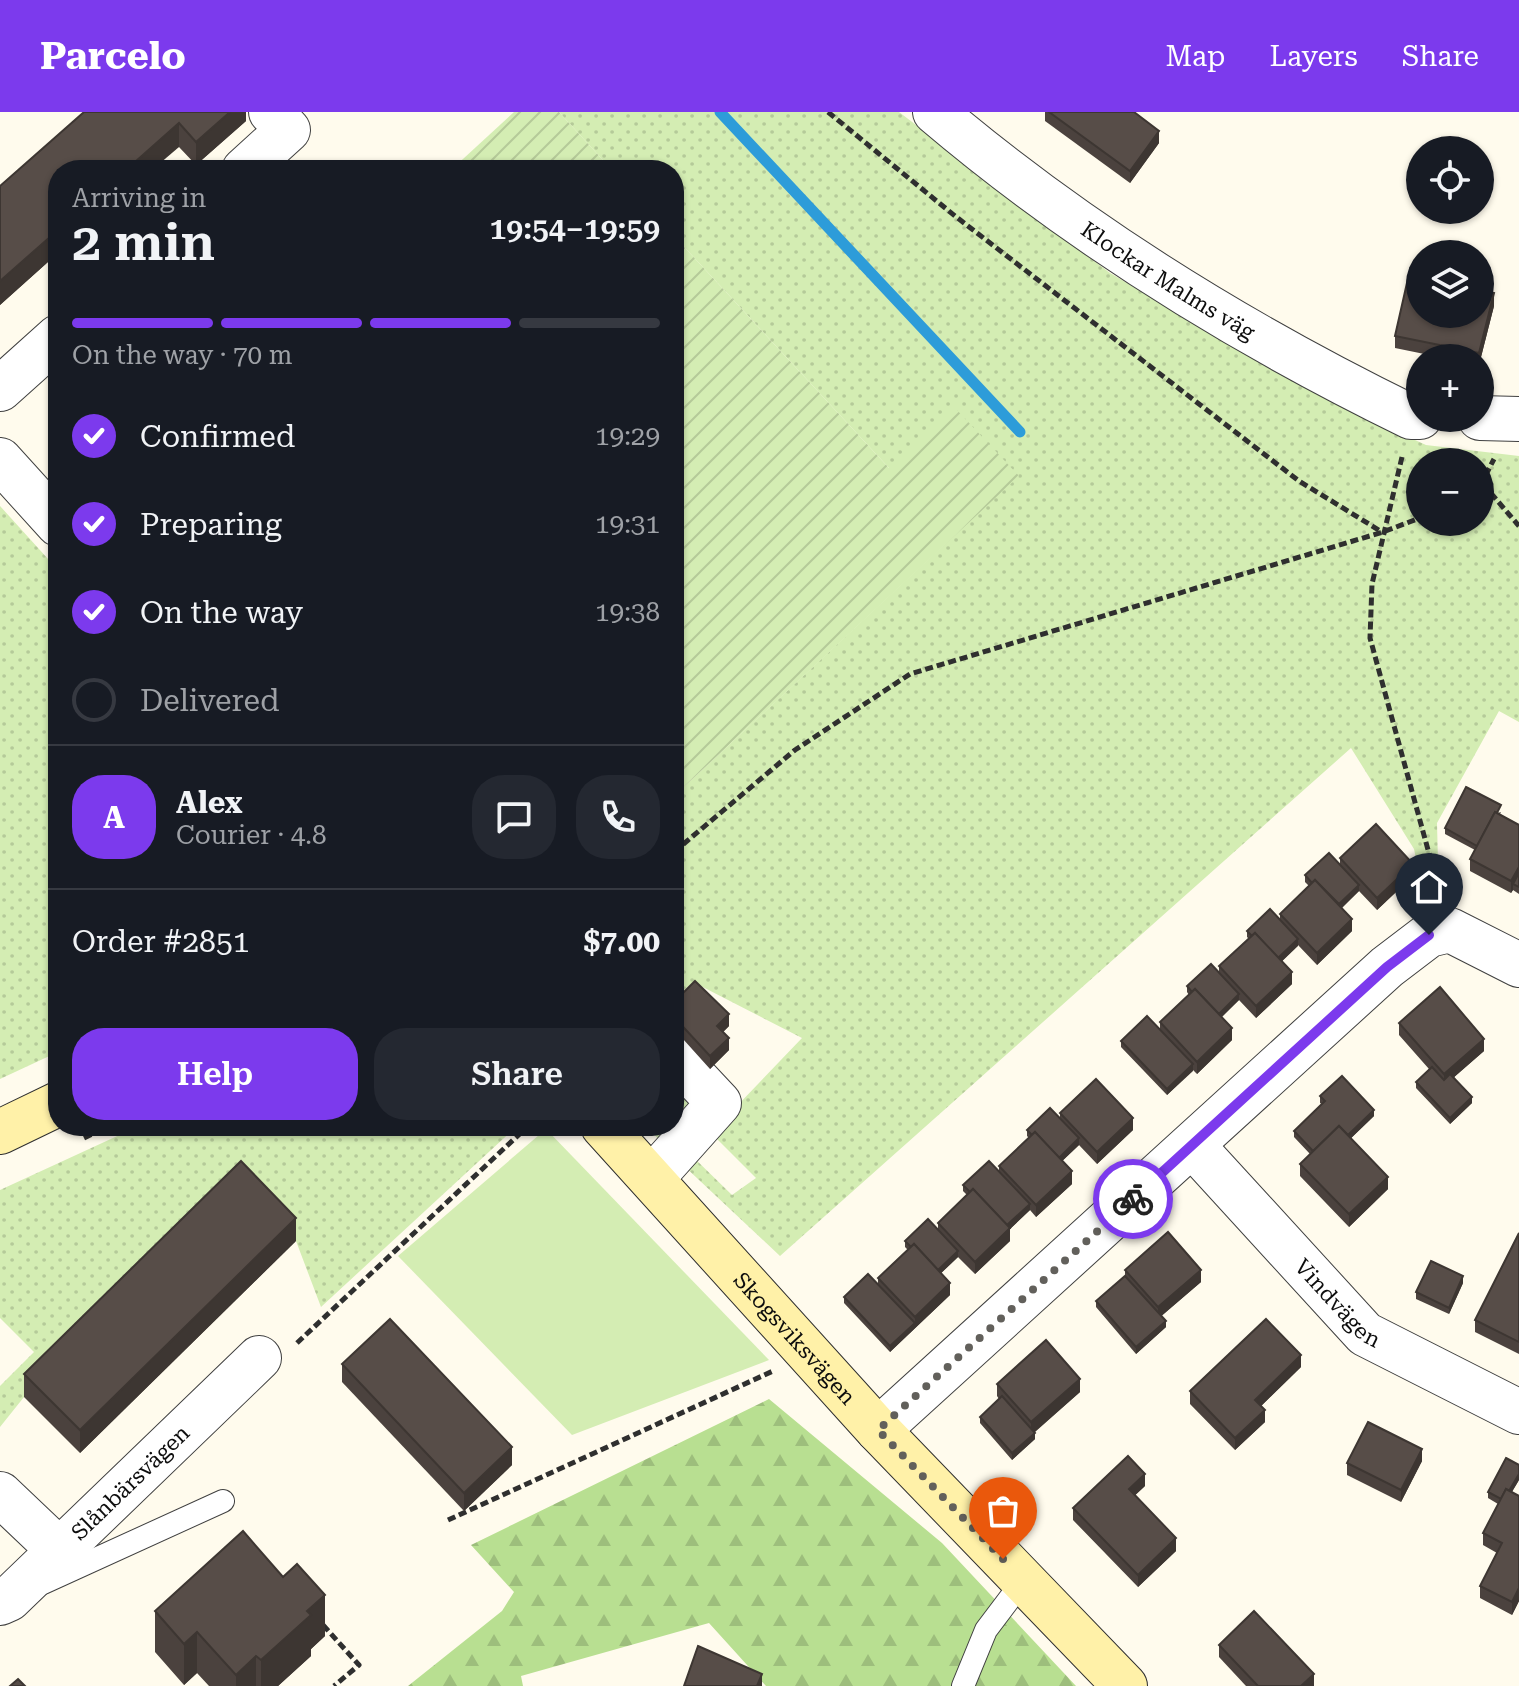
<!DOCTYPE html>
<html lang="en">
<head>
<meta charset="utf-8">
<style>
	:root { --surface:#171b24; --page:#242831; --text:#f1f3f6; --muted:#9ea1a6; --line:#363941; --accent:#7c3aed }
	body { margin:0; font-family:"Roboto Serif",serif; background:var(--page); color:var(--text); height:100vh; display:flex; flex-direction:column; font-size:30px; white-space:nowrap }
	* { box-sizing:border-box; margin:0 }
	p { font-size:26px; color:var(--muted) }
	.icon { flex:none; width:44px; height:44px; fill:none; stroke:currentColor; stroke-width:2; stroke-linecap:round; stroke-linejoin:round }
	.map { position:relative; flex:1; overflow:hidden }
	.drawer { position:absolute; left:48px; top:48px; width:636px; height:976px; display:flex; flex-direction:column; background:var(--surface); border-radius:32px; box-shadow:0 2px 6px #0004 }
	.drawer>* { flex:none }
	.fabs { position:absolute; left:1406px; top:24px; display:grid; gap:16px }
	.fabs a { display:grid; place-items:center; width:88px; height:88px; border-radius:50%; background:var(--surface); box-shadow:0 2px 6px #0004; font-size:40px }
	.pin { position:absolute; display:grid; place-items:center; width:68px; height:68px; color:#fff; margin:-82px -34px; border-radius:50% 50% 50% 0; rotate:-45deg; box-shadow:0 0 8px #0007 }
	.pin .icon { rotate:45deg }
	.courier { position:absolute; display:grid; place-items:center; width:80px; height:80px; margin:-40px; border:6px solid #7c3aed; border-radius:50%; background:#fff; color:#222; box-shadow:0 2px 10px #0007 }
	.headline em { font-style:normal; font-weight:600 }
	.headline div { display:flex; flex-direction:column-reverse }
	.headline { display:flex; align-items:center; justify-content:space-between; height:136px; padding:0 24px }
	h1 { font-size:52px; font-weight:600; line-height:60px }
	.bar { display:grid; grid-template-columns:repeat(4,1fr); gap:12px 8px; align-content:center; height:96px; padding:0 24px }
	.bar i { height:10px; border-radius:6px; background:var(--line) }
	.bar .selected { background:var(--accent) }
	.bar p { grid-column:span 4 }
	.line { display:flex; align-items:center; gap:20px; padding:0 24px; border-top:2px solid var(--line) }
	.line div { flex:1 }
	.round { display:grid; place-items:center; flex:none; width:84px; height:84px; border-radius:32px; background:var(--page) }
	ol { padding:0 24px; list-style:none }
	li { display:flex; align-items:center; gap:24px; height:88px }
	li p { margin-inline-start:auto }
	li .icon { padding:8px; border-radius:50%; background:var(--accent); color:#fff; stroke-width:4 }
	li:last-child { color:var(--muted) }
	li i { width:44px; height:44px; border:4px solid var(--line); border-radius:50% }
	.primary-button { display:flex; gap:16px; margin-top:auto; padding:16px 24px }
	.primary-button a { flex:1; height:92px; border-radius:32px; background:var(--accent); color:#fff; font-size:32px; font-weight:600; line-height:92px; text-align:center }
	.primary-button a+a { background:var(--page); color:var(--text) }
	header { display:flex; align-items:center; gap:48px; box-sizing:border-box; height:112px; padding:0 40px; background:var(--accent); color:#fff }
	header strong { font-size:38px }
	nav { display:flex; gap:44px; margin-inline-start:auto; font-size:28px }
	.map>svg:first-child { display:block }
</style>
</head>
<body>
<header>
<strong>Parcelo</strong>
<nav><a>Map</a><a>Layers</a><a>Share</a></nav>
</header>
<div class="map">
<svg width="1519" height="1574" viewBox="0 0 1519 1574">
	<defs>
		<pattern id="forest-firs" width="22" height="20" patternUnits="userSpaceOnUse" patternTransform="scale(2)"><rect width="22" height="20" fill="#b8df91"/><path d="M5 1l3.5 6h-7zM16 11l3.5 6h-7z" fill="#9dbe7c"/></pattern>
		<pattern id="park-dots" width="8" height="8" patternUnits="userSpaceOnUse" patternTransform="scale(2)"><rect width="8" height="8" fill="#d4edb3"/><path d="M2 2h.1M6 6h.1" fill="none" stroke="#b5ca99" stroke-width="1.8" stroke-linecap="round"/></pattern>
		<pattern id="garden-furrows" width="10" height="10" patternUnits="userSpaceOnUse" patternTransform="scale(2)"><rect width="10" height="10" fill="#d4edb3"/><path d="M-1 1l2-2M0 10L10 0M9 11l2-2" fill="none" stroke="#b5ca99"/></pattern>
	</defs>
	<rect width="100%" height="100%" fill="#fffbed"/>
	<polygon fill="#d4edb3" points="546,1017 769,1248 572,1323 398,1144"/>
	<polygon fill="url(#forest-firs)" points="769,1287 942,1431 1076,1574 766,1574 709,1511 521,1564 523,1574 408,1574 502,1499 514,1480 471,1433"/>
	<g fill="url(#park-dots)" fill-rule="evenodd">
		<path d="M559,0H899L1110,161L1334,291L1426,333L1519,344V610L1499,599L1437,711L1439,789L1425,791L1414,737L1351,636L780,1144L682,1052L690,1042L732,1083L756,1066L711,1021L802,926L693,870L674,887V684L1018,364L889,356L674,124V58H612ZM1420,350H1480V410H1420Z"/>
		<polygon points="0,394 58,458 58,940 0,967"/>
		<polygon points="674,970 695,998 663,1032 646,1014 674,1014"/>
		<polygon points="139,1014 517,1014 321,1195 296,1129 241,1073 24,1285 0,1315 0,1274 34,1240 0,1206 0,1078"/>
	</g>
	<g fill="url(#garden-furrows)">
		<polygon points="514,0 559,0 612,58 451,58"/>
		<polygon points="674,124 889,356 955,296 1019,364 674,684"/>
	</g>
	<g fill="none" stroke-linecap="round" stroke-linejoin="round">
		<polyline stroke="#2d9cd9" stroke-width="11" points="720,0 1020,320"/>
		<g stroke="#404040" stroke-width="24">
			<g id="lane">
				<polyline points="43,1471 223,1389"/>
				<polyline points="963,1574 986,1518 1023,1469"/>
			</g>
		</g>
		<g stroke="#404040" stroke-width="46">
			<g id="street">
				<path id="s1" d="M935,0C1080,123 1241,222 1411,305H1420"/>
				<polyline points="244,58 288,18 271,0"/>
				<polyline points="0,277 58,225"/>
				<polyline points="1480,306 1519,307"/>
				<polyline points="0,348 58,412"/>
				<path id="s2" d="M1193,1034L1365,1222L1519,1300"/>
				<polyline points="653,1065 719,991 674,943"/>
				<polyline points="878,1318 1387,855 1429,823 1450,818 1519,853"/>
				<polyline points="0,1382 59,1438"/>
				<path id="s3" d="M0,1491L9,1487L259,1246"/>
			</g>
		</g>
		<g stroke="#2f2f2f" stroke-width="46">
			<g id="secondary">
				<path id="s4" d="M603,1014L878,1318L1125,1574"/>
				<polyline points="0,1020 58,992"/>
			</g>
		</g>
		<g stroke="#2f2f2f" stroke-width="5" stroke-dasharray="8 4" stroke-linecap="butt">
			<polyline points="828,0 955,104 1299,369 1382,420"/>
			<polyline points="1402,345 1372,472 1370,526 1439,778"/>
			<polyline points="1483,372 1519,414"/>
			<polyline points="1480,374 1494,347"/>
			<polyline points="674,740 795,638 910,562 1383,420 1420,406"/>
			<polyline points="84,1026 109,1014"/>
			<polyline points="297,1231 528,1014"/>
			<polyline points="448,1408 773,1259"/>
			<polyline points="323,1513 359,1553 334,1574"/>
		</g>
		<use href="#lane" stroke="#fff" stroke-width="22"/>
		<use href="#street" stroke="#fff" stroke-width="44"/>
		<use href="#secondary" stroke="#fff1a8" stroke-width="44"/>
	</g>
	<g fill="#4b423e">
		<polygon points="84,0 246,0 246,9 196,53 179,35 58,58 58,141 0,193 0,74"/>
		<polygon points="1045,0 1134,0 1159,31 1130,71 1045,9"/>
		<polygon points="1494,194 1480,249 1480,246 1444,246 1395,236 1395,224"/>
		<polygon points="1501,700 1500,702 1519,713 1519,782 1513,778 1511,781 1470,759 1470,747 1475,738 1445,722 1445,716"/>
		<polygon points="1340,746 1413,764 1377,798 1359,779 1342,796 1352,819 1317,853 1298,833 1282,849 1292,872 1256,906 1239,888 1222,905 1232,928 1197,962 1193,958 1167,983 1121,935 1121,929 1160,917 1160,910 1189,883 1187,880 1187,874 1219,861 1219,854 1249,827 1247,825 1247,819 1280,808 1280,802 1309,774 1305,770 1305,763 1340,752"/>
		<polygon points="674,890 729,914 723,920 729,938 710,957 674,917"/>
		<polygon points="1399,911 1484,939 1454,965 1472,991 1450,1012 1416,976 1416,970 1429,957 1399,923"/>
		<polygon points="1320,984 1374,1004 1351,1026 1388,1077 1349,1115 1300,1064 1300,1052 1310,1042 1294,1025 1294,1019 1322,992 1320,991"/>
		<polygon points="1060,1001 1133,1018 1097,1052 1079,1033 1062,1049 1072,1072 1036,1105 1030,1098 1010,1117 1010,1129 975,1162 958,1145 941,1161 950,1183 890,1240 844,1191 844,1185 878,1172 878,1166 908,1138 905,1135 905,1129 938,1117 938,1111 967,1083 963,1079 963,1073 999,1059 999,1054 1029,1026 1027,1024 1027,1018 1060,1007"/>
		<polygon points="1519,1121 1519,1242 1475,1220 1475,1208"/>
		<polygon points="296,1129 80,1341 24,1285 24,1262"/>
		<polygon points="1125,1158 1201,1170 1161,1204 1166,1215 1136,1242 1096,1195 1096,1189 1125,1164"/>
		<polygon points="1463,1171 1449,1202 1416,1187 1416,1180"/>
		<polygon points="342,1252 512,1353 464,1399 342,1270"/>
		<polygon points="1301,1255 1261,1294 1265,1310 1235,1338 1190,1292 1190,1279"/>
		<polygon points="997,1272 1080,1280 1035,1320 1035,1327 1012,1348 980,1311 980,1305 999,1287 997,1284"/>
		<polygon points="1422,1349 1401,1390 1347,1363 1347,1351"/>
		<polygon points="1519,1368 1512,1380 1519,1384 1519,1489 1512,1503 1480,1486 1480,1474 1497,1441 1483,1433 1483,1421 1498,1392 1488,1386 1488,1380"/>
		<polygon points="1145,1374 1135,1383 1176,1439 1138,1475 1073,1408 1073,1396"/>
		<polygon points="155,1499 325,1524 311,1537 311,1544 278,1574 209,1574 197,1561 184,1573 155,1540"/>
		<polygon points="1219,1533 1314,1574 1246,1574 1219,1545"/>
	</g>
	<g fill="#3d3632">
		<polygon points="230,0 246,0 246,9 196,53 196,30"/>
		<polygon points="179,11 179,35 152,58 126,58"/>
		<polygon points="1159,19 1159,31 1130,71 1130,59"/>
		<polygon points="58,118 58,141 0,193 0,169"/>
		<polygon points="1494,181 1494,194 1480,249 1479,241"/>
		<polygon points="1413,752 1413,764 1377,798 1377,786"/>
		<polygon points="1519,755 1519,767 1513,772 1513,778 1511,781 1511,769"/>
		<polygon points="1359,773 1359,779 1335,802 1335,796"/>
		<polygon points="1352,807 1352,819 1317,853 1317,841"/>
		<polygon points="1298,827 1298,834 1276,855 1276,849"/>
		<polygon points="1292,860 1292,872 1256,906 1256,894"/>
		<polygon points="1239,882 1239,888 1216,910 1216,904"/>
		<polygon points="729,902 729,914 717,926 717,914"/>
		<polygon points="1232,916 1232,928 1197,962 1197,950"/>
		<polygon points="729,926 729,938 710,957 710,944"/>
		<polygon points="1484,927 1484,939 1444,974 1444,962"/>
		<polygon points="1193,952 1193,959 1167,983 1167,977"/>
		<polygon points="1472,985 1472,991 1450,1012 1450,1006"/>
		<polygon points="1374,998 1374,1004 1345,1032 1345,1026"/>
		<polygon points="1133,1006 1133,1018 1097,1052 1097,1040"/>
		<polygon points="1079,1026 1079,1033 1056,1055 1056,1049"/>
		<polygon points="1072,1059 1072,1072 1036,1105 1036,1093"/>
		<polygon points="1388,1065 1388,1077 1349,1115 1349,1102"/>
		<polygon points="1030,1092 1030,1098 1010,1117 1010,1129 975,1162 975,1150 1004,1116"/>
		<polygon points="296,1106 296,1129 80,1341 80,1318"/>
		<polygon points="958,1139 958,1145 935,1167 935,1161"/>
		<polygon points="1201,1158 1201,1170 1158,1207 1158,1195"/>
		<polygon points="1463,1164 1463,1171 1449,1202 1449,1196"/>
		<polygon points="950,1171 950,1183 890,1240 890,1234 915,1211 915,1205"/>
		<polygon points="1166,1209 1166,1215 1136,1242 1136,1235"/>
		<polygon points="1301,1243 1301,1255 1255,1300 1255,1288"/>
		<polygon points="1080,1267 1080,1280 1031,1323 1031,1310"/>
		<polygon points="1265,1298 1265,1310 1235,1338 1235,1326"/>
		<polygon points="1035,1321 1035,1327 1012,1348 1012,1341"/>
		<polygon points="512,1335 512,1353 464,1399 464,1381"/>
		<polygon points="1422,1337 1422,1349 1401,1390 1401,1378"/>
		<polygon points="1145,1362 1145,1374 1129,1389 1129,1377"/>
		<polygon points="1519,1362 1519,1368 1503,1394 1503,1388"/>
		<polygon points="1176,1426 1176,1439 1138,1475 1138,1463"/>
		<polygon points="1519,1476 1519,1489 1512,1503 1512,1490"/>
		<polygon points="325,1483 325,1524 311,1537 311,1544 278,1574 261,1574 261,1548 307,1499"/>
		<polygon points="197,1520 197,1561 184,1573 184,1532"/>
		<polygon points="256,1544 256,1574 236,1574 236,1563"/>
		<polygon points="762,1562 762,1574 757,1574"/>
		<polygon points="1314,1562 1314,1574 1301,1574"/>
	</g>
	<g fill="#574d48" stroke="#3d3632" stroke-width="2">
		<polygon points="84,0 230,0 196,30 179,11 126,58 58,58 58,118 0,169 0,74"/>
		<polygon points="1049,0 1134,0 1159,19 1130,59"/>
		<polygon points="1409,162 1420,165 1420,202 1480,202 1480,178 1494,181 1479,241 1395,224"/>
		<polygon points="1466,675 1501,693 1497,701 1495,700 1477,734 1445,716"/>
		<polygon points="1495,700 1519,713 1519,755 1511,769 1470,747"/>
		<polygon points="1376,712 1413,752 1377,786 1340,746"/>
		<polygon points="1329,741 1359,773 1339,792 1315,768 1312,771 1305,763"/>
		<polygon points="1519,761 1519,775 1513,772"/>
		<polygon points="1315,768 1352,807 1317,841 1280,802"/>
		<polygon points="1270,797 1298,827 1278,846 1255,821 1252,824 1247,819"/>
		<polygon points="1255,821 1292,860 1256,894 1219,854"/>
		<polygon points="1211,852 1239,882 1219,902 1195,877 1192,880 1187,874"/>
		<polygon points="695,869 729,902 717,914 729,926 710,944 674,905 674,890"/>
		<polygon points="1440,875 1484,927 1444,962 1399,911"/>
		<polygon points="1195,877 1232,916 1197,950 1160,910"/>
		<polygon points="1147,904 1193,952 1167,977 1121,929"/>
		<polygon points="1432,955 1444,968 1450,962 1472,985 1450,1006 1416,970"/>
		<polygon points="1342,964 1374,998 1348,1023 1339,1014 1313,1039 1294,1019 1325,989 1320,984"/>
		<polygon points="1096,967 1133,1006 1097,1040 1060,1001"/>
		<polygon points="1050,996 1079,1026 1059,1046 1035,1020 1032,1023 1027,1018"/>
		<polygon points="1339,1014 1388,1065 1349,1102 1300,1052"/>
		<polygon points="1035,1020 1072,1059 1036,1093 999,1054"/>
		<polygon points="241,1049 296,1106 80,1318 24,1262"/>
		<polygon points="989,1049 1030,1092 1007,1113 973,1077 970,1080 963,1073"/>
		<polygon points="973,1077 1010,1116 975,1150 938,1111"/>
		<polygon points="928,1107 958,1139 938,1158 914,1132 911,1135 905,1129"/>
		<polygon points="1168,1120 1201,1158 1158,1195 1125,1158"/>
		<polygon points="1519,1121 1519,1230 1475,1208"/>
		<polygon points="914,1132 950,1171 915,1205 878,1166"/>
		<polygon points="1431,1149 1463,1164 1449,1196 1416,1180"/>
		<polygon points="868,1162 915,1211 890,1234 844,1185"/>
		<polygon points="1125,1164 1166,1209 1136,1235 1096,1189"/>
		<polygon points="390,1207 512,1335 464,1381 342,1252"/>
		<polygon points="1266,1207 1301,1243 1255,1288 1265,1298 1235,1326 1190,1279"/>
		<polygon points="1046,1228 1080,1267 1031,1310 997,1272"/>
		<polygon points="1002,1284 1035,1321 1012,1341 980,1305"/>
		<polygon points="1368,1310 1422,1337 1401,1378 1347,1351"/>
		<polygon points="1128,1344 1145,1362 1129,1377 1176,1426 1138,1463 1073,1396"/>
		<polygon points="1506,1346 1519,1353 1519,1362 1509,1379 1506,1377 1501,1387 1488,1380"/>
		<polygon points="1506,1377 1519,1384 1519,1476 1512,1490 1480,1474 1502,1431 1483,1421"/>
		<polygon points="243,1419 283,1465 297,1452 325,1483 307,1499 311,1503 261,1548 256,1544 236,1563 197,1520 184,1532 155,1499"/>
		<polygon points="1254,1499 1314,1562 1301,1574 1258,1574 1219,1533"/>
		<polygon points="698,1534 762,1562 757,1574 684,1574"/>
		<polygon points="18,1567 25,1574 10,1574"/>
	</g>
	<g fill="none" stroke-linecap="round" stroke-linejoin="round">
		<polyline stroke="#62605b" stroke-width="8" stroke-dasharray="0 14.4" points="1003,1447 878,1318 1133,1087"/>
		<polyline stroke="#7c3aed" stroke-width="10" points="1133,1087 1387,855 1429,823"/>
	</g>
	<g text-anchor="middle" stroke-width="8" stroke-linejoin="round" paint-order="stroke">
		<g font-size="22" fill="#0d0d0d" stroke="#fff">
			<text dy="8" stroke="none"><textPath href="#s1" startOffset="288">Klockar Malms väg</textPath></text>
			<text dy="8" stroke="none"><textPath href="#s2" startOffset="214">Vindvägen</textPath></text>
			<text dy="8" stroke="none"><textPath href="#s4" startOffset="286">Skogsviksvägen</textPath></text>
			<text dy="8" stroke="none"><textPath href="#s3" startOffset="178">Slånbärsvägen</textPath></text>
		</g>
	</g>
</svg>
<div class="fabs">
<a><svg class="icon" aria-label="locate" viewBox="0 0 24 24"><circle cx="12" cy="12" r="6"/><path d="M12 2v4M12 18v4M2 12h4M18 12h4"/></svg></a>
<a><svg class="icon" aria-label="layers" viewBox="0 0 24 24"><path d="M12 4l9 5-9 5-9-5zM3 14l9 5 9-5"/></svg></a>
<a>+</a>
<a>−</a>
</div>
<div class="pin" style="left:1003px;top:1447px;background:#ea580c"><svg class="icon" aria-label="bag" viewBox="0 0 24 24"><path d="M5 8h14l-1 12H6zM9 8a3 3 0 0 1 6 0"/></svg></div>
<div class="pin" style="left:1429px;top:823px;background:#1f2937"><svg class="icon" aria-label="home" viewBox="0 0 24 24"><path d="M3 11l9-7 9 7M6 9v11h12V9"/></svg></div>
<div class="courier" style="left:1133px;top:1087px"><svg class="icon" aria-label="bike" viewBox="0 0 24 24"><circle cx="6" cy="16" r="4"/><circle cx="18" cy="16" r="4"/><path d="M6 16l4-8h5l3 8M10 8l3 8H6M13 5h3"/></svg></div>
<section class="drawer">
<div class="headline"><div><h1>2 min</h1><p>Arriving in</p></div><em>19:54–19:59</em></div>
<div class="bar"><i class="selected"></i><i class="selected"></i><i class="selected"></i><i></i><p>On the way · 70 m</p></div>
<ol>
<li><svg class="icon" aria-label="check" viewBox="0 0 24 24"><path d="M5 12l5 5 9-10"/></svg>Confirmed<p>19:29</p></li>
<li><svg class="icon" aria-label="check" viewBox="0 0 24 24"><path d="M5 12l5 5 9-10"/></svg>Preparing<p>19:31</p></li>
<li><svg class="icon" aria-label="check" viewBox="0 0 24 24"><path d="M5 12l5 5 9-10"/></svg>On the way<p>19:38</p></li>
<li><i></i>Delivered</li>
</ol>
<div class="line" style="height:144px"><b class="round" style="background:var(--accent);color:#fff">A</b><div><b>Alex</b><p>Courier · 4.8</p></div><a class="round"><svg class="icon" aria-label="chat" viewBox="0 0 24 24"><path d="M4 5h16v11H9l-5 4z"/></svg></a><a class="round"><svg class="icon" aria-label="phone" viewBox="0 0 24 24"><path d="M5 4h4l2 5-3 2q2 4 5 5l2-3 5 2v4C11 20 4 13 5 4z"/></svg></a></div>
<div class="line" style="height:104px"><div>Order #2851</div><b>$7.00</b></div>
<div class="primary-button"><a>Help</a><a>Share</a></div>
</section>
</div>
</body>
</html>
